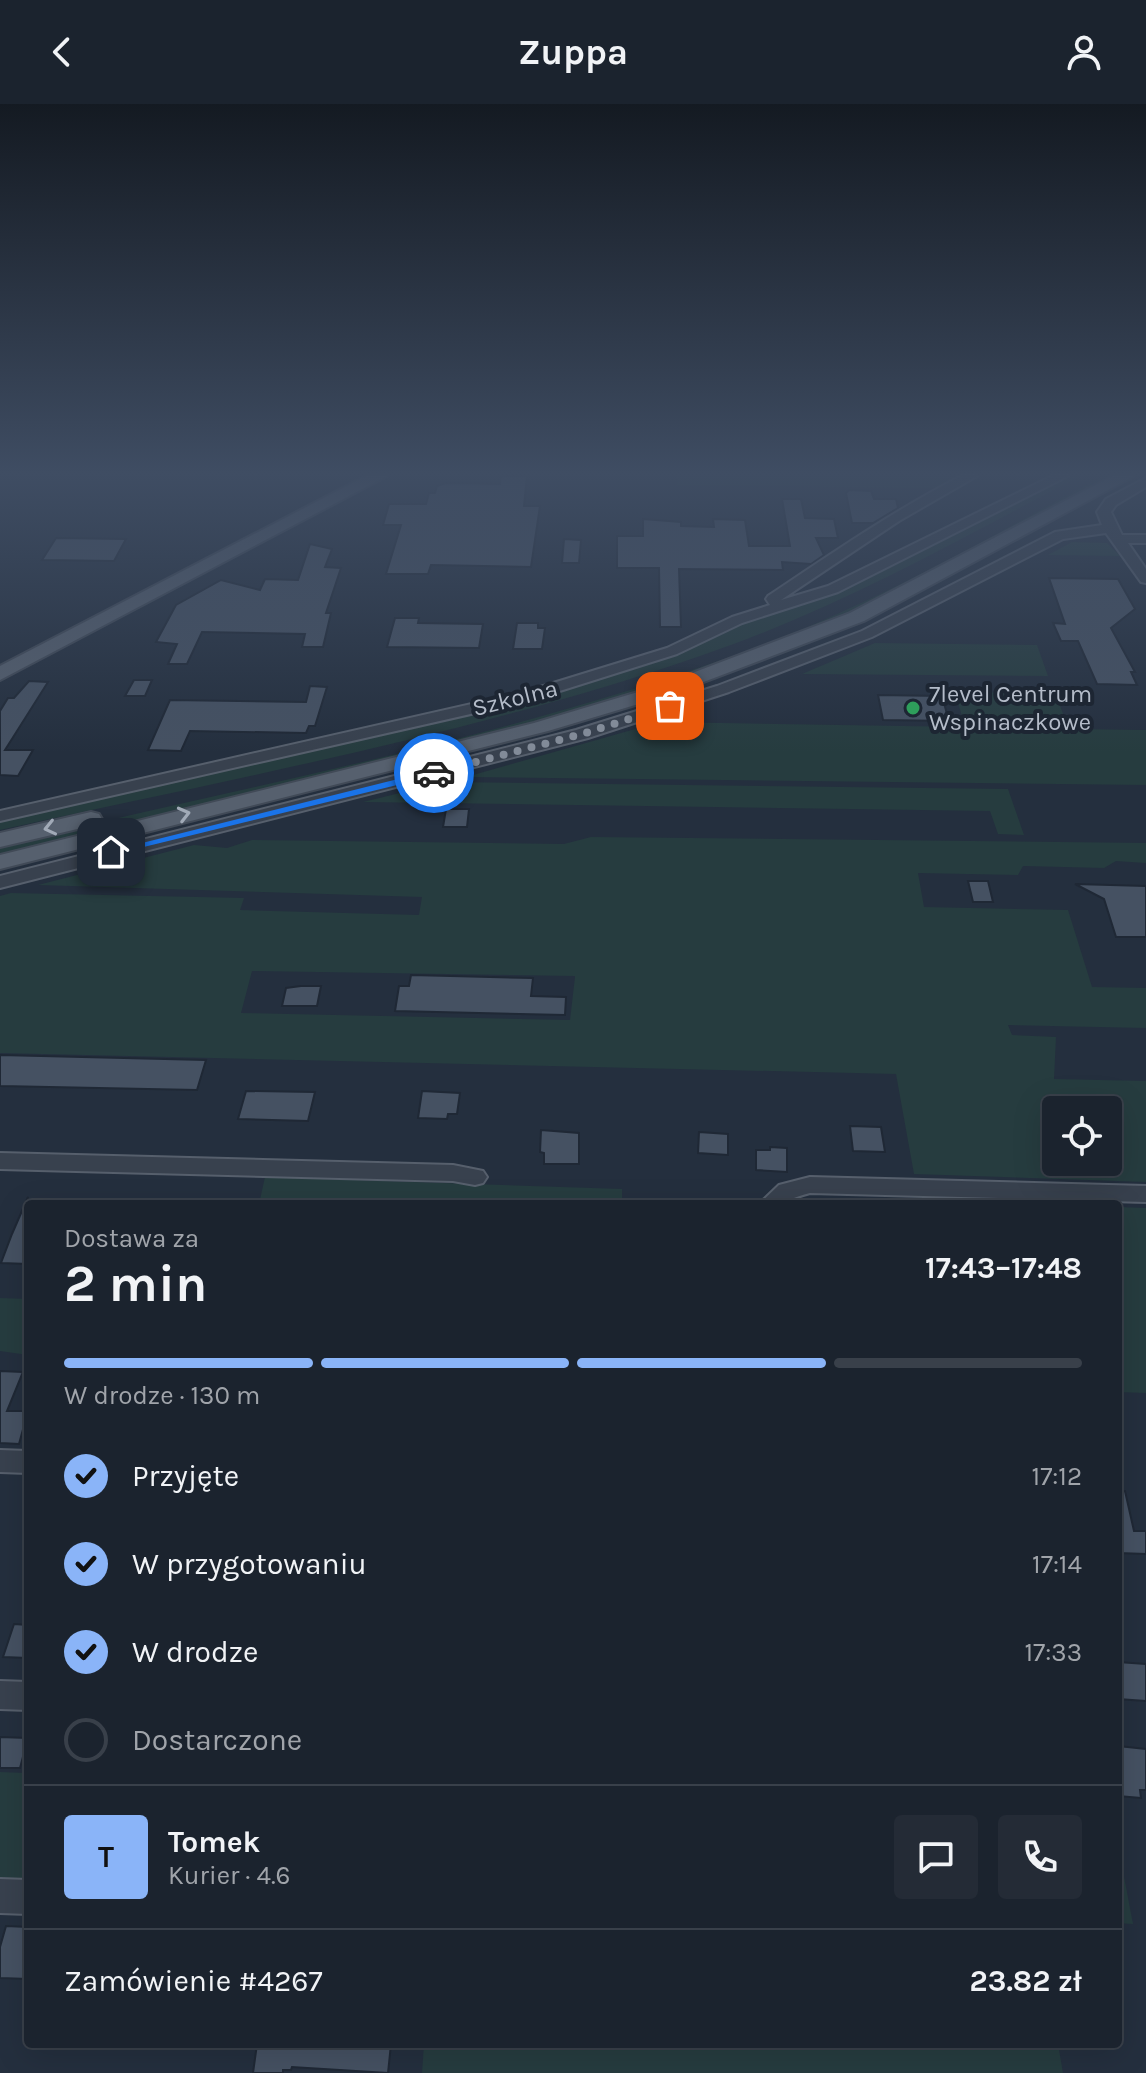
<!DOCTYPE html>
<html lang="pl">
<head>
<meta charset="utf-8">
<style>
	:root { --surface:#1b232e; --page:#242b36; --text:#f1f3f6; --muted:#a0a4aa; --line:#39404a; --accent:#8ab4f8 }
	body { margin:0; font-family:Karla,sans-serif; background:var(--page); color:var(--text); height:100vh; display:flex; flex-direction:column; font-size:30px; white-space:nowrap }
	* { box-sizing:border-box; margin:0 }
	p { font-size:26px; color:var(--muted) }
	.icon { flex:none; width:44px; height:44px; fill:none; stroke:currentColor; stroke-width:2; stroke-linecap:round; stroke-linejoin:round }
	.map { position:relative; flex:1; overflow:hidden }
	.side { position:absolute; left:24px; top:1096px; width:1098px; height:848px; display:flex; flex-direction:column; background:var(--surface); border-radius:8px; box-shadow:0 8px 32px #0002,0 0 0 2px var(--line) }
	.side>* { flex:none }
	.fabs { position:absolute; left:1042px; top:992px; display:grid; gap:16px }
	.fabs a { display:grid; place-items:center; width:80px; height:80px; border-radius:8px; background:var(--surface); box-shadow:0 8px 32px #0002,0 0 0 2px var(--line); font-size:40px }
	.pin { position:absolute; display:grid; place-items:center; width:68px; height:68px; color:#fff; margin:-34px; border-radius:16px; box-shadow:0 4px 12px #0006 }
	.courier { position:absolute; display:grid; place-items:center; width:80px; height:80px; margin:-40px; border:6px solid #1a73e8; border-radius:50%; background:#fff; color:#222; box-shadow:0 2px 10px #0007 }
	.summary em { font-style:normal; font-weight:700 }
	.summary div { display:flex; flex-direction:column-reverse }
	.summary { display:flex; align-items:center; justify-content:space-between; height:136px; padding:0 40px }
	h1 { font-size:52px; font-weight:700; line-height:60px }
	.bar { display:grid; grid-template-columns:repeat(4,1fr); gap:12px 8px; align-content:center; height:96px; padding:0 40px }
	.bar i { height:10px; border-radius:6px; background:var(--line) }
	.bar .on { background:var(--accent) }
	.bar p { grid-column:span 4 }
	.line { display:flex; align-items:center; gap:20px; padding:0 40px; border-top:2px solid var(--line) }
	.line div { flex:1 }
	.round { display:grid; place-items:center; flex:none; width:84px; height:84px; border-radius:8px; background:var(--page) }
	ol { padding:0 40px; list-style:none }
	li { display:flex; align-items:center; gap:24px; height:88px }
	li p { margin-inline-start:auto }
	li .icon { padding:8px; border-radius:50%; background:var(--accent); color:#111; stroke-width:4 }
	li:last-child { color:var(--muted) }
	li i { width:44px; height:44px; border:4px solid var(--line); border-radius:50% }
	header { display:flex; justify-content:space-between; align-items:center; height:104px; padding:0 40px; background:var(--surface); font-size:36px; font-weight:700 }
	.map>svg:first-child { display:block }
</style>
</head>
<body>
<header><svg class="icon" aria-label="back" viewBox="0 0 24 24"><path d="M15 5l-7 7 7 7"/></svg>Zuppa<svg class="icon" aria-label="person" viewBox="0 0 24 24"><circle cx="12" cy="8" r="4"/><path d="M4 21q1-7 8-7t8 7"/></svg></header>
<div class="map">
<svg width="1146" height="1969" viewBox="0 0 1146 1969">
	<rect width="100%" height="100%" fill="#242f3e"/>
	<g fill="#263c3f" fill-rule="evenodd">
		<polygon points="677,372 964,372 938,384 677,381"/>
		<path d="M1068,372H1080C957,437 835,506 703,551C475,630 235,674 0,726V716L351,637L619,569L685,547L752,514L839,486Z"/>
		<path d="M1103,372H1113C1023,420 934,472 840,514C793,535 743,553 694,571C469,652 230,688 0,752V742C260,678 527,632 778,535C891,491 997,429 1103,372Z"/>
		<polygon points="1072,438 1107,439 1120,452 1048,451"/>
		<polygon points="875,539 1037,541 1048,572 802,570"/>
		<polygon points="955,588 1055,589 1069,625 1146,626 1146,681 466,673 660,618 965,623"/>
		<polygon points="445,678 1008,685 1024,731 998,730 990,707 363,698"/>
		<path d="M591,733L1146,739V759L1116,757L1104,764L1023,762L1018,771L918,769L924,803L1068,806L1092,883L1146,884V924L1008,921L1012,931L1056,933L1054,975L1146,977V1078L914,1070L896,970L0,949V792L11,789L244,794L240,806L419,811L422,793L38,781L194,741L227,744L252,736L564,740ZM252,867L575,872V873L570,916L241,909ZM1108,1006V1058H1056V1006Z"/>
		<polygon points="265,1073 622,1085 622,1100 259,1100"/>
		<polygon points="1118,1103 1146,1104 1146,1289 1118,1288"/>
		<polygon points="0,1194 28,1195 28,1251 0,1247"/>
		<polygon points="28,1661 28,1783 0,1782 0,1668 25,1669"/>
		<polygon points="1118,1741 1133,1820 1118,1819"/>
		<polygon points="424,1940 1058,1940 1063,1969 422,1969"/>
	</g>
	<g fill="#455162" stroke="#1f2835" stroke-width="2">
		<polygon points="501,372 527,372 524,402 540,402 531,463 431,461 428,470 386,470 401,421 383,421 389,400 426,400 429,389 435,389 437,382 446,379 500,380"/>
		<polygon points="849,386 871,387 874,395 896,395 898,404 873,419 852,419 846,389"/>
		<polygon points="782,395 801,395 805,414 834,415 838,434 816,434 824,451 811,460 782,458 783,466 679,465 681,523 660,523 659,464 617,464 617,432 643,432 643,415 681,418 681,422 714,423 713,415 745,416 749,442 790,442"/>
		<polygon points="56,434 126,435 114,457 42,456"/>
		<polygon points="564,435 581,436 579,459 562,459"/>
		<polygon points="310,440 332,445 325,463 341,464 326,509 331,509 323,543 302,543 305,530 202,528 187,560 168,560 177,540 156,538 176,501 221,476 260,486 265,475 298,476"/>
		<polygon points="1049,474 1118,475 1135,505 1111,524 1135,568 1131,568 1137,581 1097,580 1078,537 1061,537 1053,519 1065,520"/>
		<polygon points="395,514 419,514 418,519 483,520 479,544 387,543"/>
		<polygon points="517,519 538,519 538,524 545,524 542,545 513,545"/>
		<polygon points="134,576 152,576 145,592 125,592"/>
		<polygon points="29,577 48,578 5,646 33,646 18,672 0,671 0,607 8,594 14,594"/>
		<polygon points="310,582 327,583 315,622 309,622 306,629 190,627 181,647 148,646 170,596 306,598"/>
		<polygon points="878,591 942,592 949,617 883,616"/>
		<polygon points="446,705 469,705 467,723 443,723"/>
		<polygon points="968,777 988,777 993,798 973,798"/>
		<polygon points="1075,780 1146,782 1146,833 1116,833 1104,795"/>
		<polygon points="411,871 533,874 531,892 566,893 565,911 395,907 399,882 409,882"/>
		<polygon points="301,882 321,882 317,902 282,902 286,884"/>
		<polygon points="0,951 206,956 197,986 0,982"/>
		<polygon points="246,987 315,988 308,1017 238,1015"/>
		<polygon points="422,987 460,989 457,1010 448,1010 447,1015 418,1014"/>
		<polygon points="850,1022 881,1023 885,1048 853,1047"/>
		<polygon points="541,1026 579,1029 579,1060 544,1060 544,1049 540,1048"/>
		<polygon points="699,1028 728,1030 728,1051 698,1049"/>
		<polygon points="770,1043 787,1044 787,1068 756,1066 756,1046 770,1046"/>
		<polygon points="28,1093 28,1160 1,1159 12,1130"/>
		<polygon points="0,1267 23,1268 7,1307 28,1307 19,1340 0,1339"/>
		<polygon points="1125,1387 1134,1427 1146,1427 1146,1450 1118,1449 1118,1388"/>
		<polygon points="14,1520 28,1521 28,1554 3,1553"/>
		<polygon points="1118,1558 1146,1560 1146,1597 1118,1595"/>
		<polygon points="0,1633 28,1634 20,1664 0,1664"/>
		<polygon points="1118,1642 1146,1645 1146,1686 1140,1686 1141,1694 1118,1692"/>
		<polygon points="6,1822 28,1823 28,1875 0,1874 0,1843"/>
		<polygon points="257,1940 391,1940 388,1969 292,1963 291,1966 283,1966 283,1969 253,1969"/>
	</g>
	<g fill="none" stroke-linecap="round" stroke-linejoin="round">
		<g stroke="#565f6c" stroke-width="4">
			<g id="minor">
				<path d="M961,372H977L899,417L781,496L828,482L1052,372H1068L838,488L742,519L677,550L528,597L0,717V707L524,588L667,544L732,513L770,501L766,495L768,492C831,450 893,407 961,372Z"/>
				<polygon points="1146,374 1146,383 1116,401 1111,408 1122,431 1146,431 1146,439 1128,439 1146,465 1146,479 1141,478 1106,429 1063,435 872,533 729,588 588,634 0,784 0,772 576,626 717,582 862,527 1055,428 1102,421 1097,408 1106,395"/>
				<polygon points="0,1049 453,1061 483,1067 487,1073 483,1079 475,1081 453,1077 0,1065"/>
				<path d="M810,1073L1146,1082V1098L810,1089C788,1095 784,1100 759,1100L779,1081Z"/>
				<polygon points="0,1346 28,1347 28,1369 0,1368"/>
				<polygon points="0,1577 28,1578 28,1606 0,1605"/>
				<polygon points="0,1775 28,1776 28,1810 0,1809"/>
			</g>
		</g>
		<g stroke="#414a57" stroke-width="4">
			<g id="major">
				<polygon points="366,372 387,372 0,576 0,562"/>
				<polygon points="1113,372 1134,372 864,517 672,590 548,627 0,765 0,751 534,619 658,582 850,509"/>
				<polygon points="91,708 99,710 102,715 99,720 0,743 0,729"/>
			</g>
		</g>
		<use href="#minor" fill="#38414e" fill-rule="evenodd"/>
		<use href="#major" fill="#56606e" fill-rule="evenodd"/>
	</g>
	<defs><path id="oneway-chevron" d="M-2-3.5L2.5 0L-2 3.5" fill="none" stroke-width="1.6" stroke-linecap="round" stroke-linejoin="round" transform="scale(2)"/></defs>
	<g stroke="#a1aab7">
		<use href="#oneway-chevron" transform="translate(184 710) rotate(-14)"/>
		<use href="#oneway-chevron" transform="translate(50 724) rotate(167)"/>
	</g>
	<linearGradient id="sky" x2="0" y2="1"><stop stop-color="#141a22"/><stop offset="0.57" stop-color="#3f4d63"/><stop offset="1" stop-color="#3f4d63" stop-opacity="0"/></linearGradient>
	<rect width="1146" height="648" fill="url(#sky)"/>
	<polygon fill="#1a73e8" points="434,666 439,669 438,671 111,751 106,748"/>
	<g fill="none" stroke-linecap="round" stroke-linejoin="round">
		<polyline stroke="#828b98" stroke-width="8" stroke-dasharray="0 14.4" points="434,669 582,630 670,602"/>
	</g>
	<circle fill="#2e9e5b" stroke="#1d2633" stroke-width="3" cx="913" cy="604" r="8"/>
	<g text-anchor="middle" stroke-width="8" stroke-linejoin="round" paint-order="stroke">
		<g font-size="24" fill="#b4bcc9" stroke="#1d2633" text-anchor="start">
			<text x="929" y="598">7level Centrum<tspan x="929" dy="28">Wspinaczkowe</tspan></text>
		</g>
		<g font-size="24" fill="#b4bcc9" stroke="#1d2633">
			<text transform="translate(515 594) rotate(-14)" y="8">Szkolna</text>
		</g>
	</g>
</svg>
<div class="fabs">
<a><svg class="icon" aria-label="locate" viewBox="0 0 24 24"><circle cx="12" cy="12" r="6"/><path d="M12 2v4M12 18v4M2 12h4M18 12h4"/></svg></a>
</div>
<div class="pin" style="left:670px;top:602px;background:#ea580c"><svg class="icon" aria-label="bag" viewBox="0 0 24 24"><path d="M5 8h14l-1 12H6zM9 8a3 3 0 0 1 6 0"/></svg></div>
<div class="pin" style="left:111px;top:748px;background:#1f2937"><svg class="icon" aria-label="home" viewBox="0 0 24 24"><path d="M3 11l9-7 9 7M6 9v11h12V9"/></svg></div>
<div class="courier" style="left:434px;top:669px"><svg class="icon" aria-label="car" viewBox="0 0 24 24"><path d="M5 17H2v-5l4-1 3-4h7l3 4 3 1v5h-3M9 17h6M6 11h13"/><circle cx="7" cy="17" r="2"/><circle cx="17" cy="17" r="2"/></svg></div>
<section class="side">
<div class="summary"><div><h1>2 min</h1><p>Dostawa za</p></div><em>17:43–17:48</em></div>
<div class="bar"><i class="on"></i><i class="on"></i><i class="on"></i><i></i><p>W drodze · 130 m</p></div>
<ol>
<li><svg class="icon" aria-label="check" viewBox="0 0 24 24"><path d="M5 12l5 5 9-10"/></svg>Przyjęte<p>17:12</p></li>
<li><svg class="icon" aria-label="check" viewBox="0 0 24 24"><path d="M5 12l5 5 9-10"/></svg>W przygotowaniu<p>17:14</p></li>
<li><svg class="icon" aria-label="check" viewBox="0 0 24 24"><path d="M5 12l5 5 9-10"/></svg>W drodze<p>17:33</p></li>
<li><i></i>Dostarczone</li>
</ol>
<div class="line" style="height:144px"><b class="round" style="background:var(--accent);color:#111">T</b><div><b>Tomek</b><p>Kurier · 4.6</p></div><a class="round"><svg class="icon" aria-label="chat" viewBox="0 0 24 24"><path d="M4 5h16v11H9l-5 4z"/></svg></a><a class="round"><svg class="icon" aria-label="phone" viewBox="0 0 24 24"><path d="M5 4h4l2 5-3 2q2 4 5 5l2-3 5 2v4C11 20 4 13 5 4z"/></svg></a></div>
<div class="line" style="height:104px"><div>Zamówienie #4267</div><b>23.82 zł</b></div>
</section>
</div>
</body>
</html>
